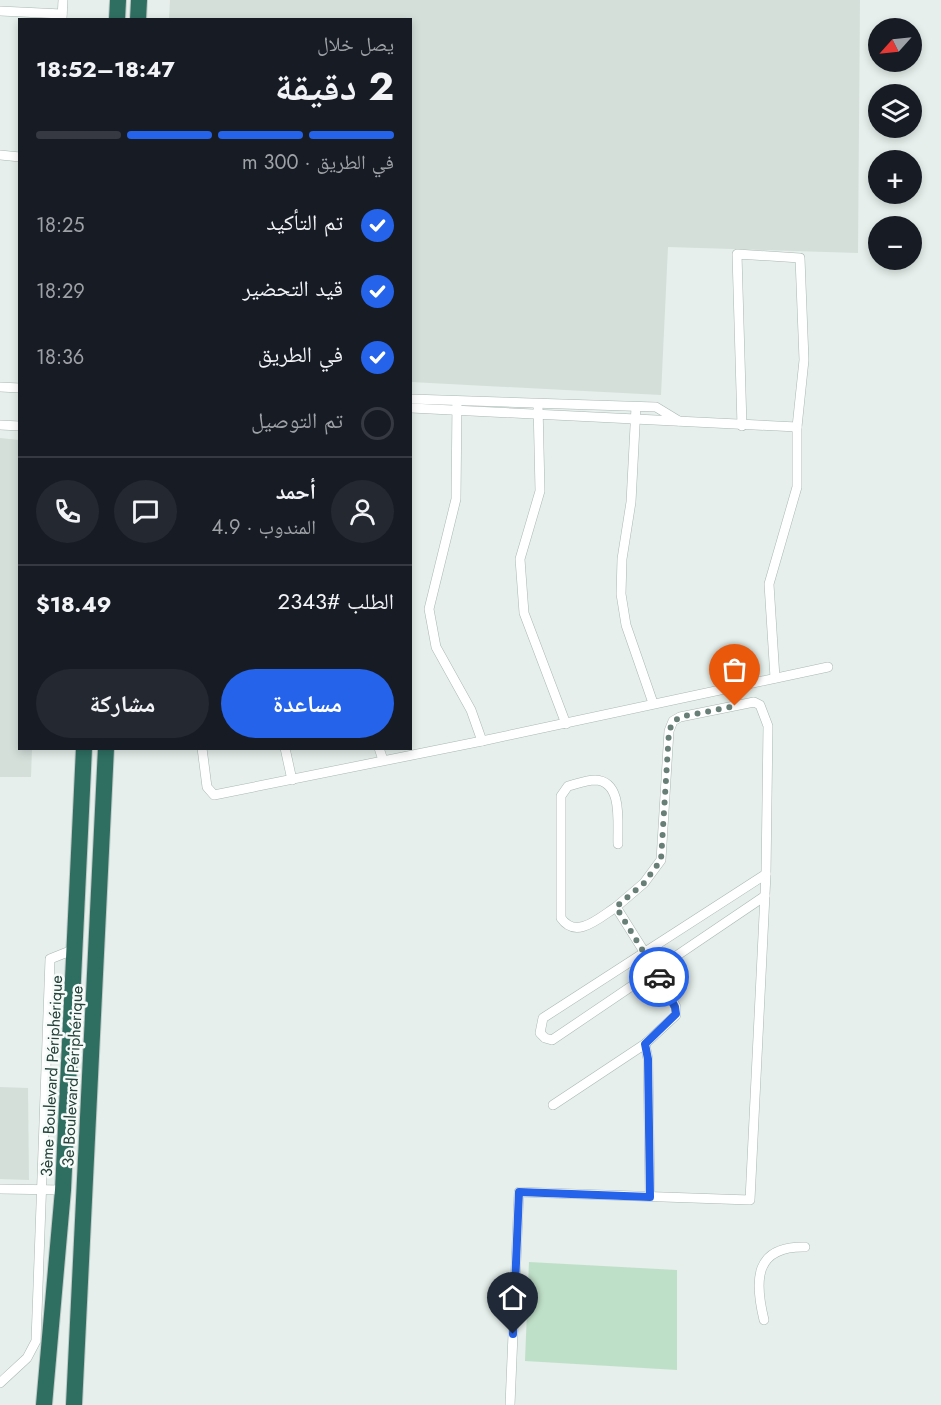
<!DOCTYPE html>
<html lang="ar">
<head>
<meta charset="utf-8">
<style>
	:root { --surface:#171b24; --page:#242831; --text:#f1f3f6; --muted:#9ea1a6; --line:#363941; --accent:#2563eb }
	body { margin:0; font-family:Jost,"Noto Naskh Arabic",sans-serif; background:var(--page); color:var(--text); direction:rtl; height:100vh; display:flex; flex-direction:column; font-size:22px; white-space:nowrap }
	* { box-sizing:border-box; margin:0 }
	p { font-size:20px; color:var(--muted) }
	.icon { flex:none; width:33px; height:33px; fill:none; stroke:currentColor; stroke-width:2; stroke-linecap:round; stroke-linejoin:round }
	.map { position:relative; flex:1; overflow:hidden; direction:ltr }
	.side { position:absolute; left:18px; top:18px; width:394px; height:732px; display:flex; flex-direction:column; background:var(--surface); border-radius:0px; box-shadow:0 3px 9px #0003; direction:rtl }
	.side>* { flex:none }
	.needle { width:39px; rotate:243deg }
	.buttons { position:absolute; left:868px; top:18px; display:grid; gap:12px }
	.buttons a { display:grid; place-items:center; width:54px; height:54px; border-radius:50%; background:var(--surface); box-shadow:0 3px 9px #0003; font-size:30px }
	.pin { position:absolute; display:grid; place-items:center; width:51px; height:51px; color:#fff; margin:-62px -26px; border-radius:50% 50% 50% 0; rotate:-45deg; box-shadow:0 0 6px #0007 }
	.pin .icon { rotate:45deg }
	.courier { position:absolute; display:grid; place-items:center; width:60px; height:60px; margin:-30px; border:4px solid #2563eb; border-radius:50%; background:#fff; color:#222; box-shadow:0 2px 8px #0007 }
	.head em { font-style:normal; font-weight:700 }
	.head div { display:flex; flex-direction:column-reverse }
	.head { display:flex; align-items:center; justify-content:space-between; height:102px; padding:0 18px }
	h1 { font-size:39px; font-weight:700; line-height:45px }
	.bar { display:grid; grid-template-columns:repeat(4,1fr); gap:9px 6px; align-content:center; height:72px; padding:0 18px }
	.bar i { height:8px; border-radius:4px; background:var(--line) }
	.bar .active { background:var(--accent) }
	.bar p { grid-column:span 4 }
	.line { display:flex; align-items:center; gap:15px; padding:0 18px; border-top:2px solid var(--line) }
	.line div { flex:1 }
	.round { display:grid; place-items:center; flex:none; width:63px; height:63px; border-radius:32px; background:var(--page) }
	ol { padding:0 18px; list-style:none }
	li { display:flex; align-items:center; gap:18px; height:66px }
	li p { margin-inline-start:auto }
	li .icon { padding:6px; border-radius:50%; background:var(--accent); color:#fff; stroke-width:4 }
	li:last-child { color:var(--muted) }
	li i { width:33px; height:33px; border:3px solid var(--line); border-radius:50% }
	.button { display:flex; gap:12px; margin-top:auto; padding:12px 18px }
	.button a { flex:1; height:69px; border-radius:36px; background:var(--accent); color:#fff; font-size:24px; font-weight:700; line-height:69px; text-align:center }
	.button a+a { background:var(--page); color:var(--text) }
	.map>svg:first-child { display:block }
</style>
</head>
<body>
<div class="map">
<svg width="941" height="1405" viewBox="0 0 941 1405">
	<rect width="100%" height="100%" fill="#e6efeb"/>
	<g fill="#d4dfda">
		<polygon points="170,0 860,0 858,253 668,247 661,395 411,382 411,20 169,19"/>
		<polygon points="0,438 19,440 20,748 32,749 31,777 0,777"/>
		<polygon points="0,1087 28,1088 29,1180 0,1179"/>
	</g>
	<polygon fill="#bfe0c8" points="529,1262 677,1270 677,1370 525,1361"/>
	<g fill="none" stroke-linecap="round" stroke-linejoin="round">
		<g stroke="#a8b8b2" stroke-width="10">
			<g id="street">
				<polyline points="0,11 62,14"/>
				<polyline points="62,19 63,0"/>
				<polyline points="0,155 20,157"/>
				<polyline points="0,387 20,388"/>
				<polyline points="411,399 656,407 679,421"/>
				<polyline points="457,401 456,499 429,609 436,647 471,710 482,741"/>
				<polyline points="538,404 540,491 520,559 524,613 566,724"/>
				<polyline points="636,407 631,502 622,559 621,594 626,625 653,703"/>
				<polyline points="411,408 797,427"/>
				<polyline points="0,425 20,426"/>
				<polyline points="742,426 737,254 800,258 804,360 797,427 797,487 769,584 775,678"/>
				<polyline points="202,748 207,787 214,795 482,741 828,667"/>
				<polyline points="285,748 292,780"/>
				<polyline points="379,748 383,760"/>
				<polyline points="765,896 552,1040 545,1038 540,1033 543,1018 766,874"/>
				<path d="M616,907C599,918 576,940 561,918V796L568,786C576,784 587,780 595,780C624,781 617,825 618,844"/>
				<polyline points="645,1044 648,1059 650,1196"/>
				<polyline points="0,1189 63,1190"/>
				<path d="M764,1320C754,1279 755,1246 805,1247"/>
				<polyline points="0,1383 27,1358 36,1341 50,959 75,949"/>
				<polyline points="510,1405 519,1192 750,1200 766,874 768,726 760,705 754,702 680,717 673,721 669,731 661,860 644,883 616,907 655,969 676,1007 676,1015 645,1044 553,1105"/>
			</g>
		</g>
		<g stroke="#c2cac8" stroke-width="18">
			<g id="highway">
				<polyline points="117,20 118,0"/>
				<polyline points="138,20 139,0"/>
				<polyline points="44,1405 63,1190 84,748"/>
				<polyline points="74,1405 106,748"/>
			</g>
		</g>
		<use href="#street" stroke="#fff" stroke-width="9"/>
		<use href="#highway" stroke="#2f6f62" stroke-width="16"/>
	</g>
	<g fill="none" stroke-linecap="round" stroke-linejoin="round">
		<polyline stroke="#687f78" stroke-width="6" stroke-dasharray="0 10.8" points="659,977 616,907 644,883 661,860 669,731 673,722 680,717 735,706"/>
		<polyline stroke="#2563eb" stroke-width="8" points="513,1334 519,1192 650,1197 648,1059 645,1044 676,1014 675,1007 659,977"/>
	</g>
	<g text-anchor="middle" stroke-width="5" stroke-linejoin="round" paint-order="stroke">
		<g font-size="16" fill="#24423a" stroke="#f7fbf9">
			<text transform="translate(51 1076) rotate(-87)" y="6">3ème Boulevard Périphérique</text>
			<text transform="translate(72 1076) rotate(-87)" y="6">3e Boulevard Périphérique</text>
		</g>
	</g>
</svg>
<div class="buttons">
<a><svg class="needle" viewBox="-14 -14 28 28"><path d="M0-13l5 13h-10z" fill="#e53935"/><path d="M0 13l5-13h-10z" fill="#9ea1a6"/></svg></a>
<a><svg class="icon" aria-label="layers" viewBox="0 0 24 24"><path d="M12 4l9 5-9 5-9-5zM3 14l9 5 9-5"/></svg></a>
<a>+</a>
<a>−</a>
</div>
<div class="pin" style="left:735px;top:706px;background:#ea580c"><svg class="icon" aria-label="bag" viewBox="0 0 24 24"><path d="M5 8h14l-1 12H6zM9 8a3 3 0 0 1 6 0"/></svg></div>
<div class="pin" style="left:513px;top:1334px;background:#1f2937"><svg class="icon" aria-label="home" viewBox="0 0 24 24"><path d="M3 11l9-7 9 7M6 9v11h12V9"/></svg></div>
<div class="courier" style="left:659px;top:977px"><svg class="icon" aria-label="car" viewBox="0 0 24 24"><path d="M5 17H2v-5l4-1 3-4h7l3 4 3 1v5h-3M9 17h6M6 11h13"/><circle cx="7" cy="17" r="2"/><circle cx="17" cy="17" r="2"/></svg></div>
<section class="side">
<div class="head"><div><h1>2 دقيقة</h1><p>يصل خلال</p></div><em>18:47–18:52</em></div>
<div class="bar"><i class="active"></i><i class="active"></i><i class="active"></i><i></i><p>في الطريق · 300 m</p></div>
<ol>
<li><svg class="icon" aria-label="check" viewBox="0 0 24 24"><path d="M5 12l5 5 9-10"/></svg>تم التأكيد<p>18:25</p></li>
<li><svg class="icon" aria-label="check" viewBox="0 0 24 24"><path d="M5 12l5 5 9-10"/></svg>قيد التحضير<p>18:29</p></li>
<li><svg class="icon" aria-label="check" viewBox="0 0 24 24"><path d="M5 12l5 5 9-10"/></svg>في الطريق<p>18:36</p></li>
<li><i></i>تم التوصيل</li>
</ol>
<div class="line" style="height:108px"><a class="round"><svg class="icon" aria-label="person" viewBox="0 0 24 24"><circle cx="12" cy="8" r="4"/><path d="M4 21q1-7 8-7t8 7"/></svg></a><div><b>أحمد</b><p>المندوب · 4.9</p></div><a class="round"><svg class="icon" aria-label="chat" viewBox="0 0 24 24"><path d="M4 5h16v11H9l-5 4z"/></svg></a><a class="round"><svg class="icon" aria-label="phone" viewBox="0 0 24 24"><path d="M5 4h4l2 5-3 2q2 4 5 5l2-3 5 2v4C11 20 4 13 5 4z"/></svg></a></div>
<div class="line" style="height:78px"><div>الطلب #2343</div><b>$18.49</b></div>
<div class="button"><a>مساعدة</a><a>مشاركة</a></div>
</section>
</div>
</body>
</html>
